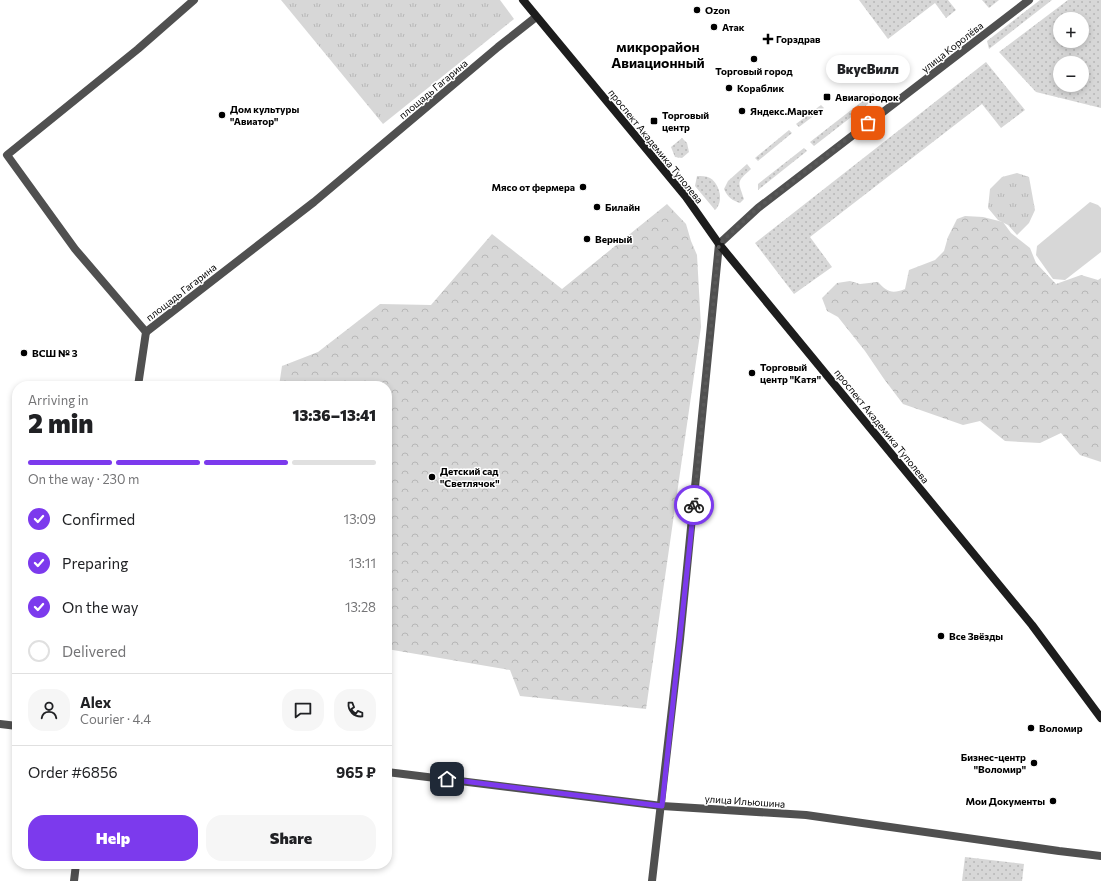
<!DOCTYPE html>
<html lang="en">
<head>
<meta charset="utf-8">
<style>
	:root { --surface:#fff; --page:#f6f6f6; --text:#202124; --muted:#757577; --line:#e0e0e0; --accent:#7c3aed }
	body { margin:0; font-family:Commissioner,sans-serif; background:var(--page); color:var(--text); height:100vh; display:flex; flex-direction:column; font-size:15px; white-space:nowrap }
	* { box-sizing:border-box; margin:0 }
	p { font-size:13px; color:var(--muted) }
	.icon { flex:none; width:22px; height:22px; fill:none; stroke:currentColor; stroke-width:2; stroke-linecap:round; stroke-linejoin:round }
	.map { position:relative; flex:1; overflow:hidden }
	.side { position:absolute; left:12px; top:381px; width:380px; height:488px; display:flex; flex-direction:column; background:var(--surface); border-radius:16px; box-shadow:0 2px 6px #0003 }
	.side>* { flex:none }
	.fabs { position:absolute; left:1053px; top:12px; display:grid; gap:8px }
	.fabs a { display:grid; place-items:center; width:36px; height:36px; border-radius:50%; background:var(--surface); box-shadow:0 2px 6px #0003; font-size:20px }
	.pin { position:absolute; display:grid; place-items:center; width:34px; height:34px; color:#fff; margin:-17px; border-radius:8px; box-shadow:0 2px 6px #0006 }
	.courier { position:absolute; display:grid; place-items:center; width:40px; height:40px; margin:-20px; border:3px solid #7c3aed; border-radius:50%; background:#fff; color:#222; box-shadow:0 1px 5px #0007 }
	.bubble { position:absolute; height:28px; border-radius:14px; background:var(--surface); box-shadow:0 2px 6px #0003; font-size:13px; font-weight:800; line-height:28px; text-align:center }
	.headline em { font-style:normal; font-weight:800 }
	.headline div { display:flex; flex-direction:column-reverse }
	.headline { display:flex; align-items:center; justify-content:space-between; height:68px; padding:0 16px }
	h1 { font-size:26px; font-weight:800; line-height:30px }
	.bar { display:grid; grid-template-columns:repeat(4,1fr); gap:6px 4px; align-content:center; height:48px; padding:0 16px }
	.bar i { height:5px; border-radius:3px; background:var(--line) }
	.bar .on { background:var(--accent) }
	.bar p { grid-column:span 4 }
	.line { display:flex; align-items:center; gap:10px; padding:0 16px; border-top:1px solid var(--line) }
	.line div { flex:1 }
	.round { display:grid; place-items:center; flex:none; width:42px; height:42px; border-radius:16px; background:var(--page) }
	ol { padding:0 16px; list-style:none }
	li { display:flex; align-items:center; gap:12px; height:44px }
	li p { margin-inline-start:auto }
	li .icon { padding:4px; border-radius:50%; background:var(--accent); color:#fff; stroke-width:4 }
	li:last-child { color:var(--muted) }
	li i { width:22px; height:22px; border:2px solid var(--line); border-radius:50% }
	.action { display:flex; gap:8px; margin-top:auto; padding:8px 16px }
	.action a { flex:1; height:46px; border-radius:16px; background:var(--accent); color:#fff; font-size:16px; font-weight:800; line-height:46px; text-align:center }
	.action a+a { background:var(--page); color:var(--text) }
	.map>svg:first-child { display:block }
</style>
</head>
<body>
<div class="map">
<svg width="1101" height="881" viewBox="0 0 1101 881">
	<defs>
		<pattern id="grass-dots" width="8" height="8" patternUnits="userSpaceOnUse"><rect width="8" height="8" fill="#d7d7d7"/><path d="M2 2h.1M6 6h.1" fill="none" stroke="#b7b7b7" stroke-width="1.8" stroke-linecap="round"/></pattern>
		<pattern id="forest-crowns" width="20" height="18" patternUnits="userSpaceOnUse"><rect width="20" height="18" fill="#d7d7d7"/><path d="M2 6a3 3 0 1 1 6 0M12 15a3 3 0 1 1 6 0" fill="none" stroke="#b7b7b7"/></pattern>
		<pattern id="park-tufts" width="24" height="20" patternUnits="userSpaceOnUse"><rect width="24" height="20" fill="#d7d7d7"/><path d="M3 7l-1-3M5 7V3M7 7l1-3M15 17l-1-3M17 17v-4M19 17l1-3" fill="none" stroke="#b7b7b7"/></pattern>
	</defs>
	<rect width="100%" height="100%" fill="#fff"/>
	<g fill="url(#grass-dots)" fill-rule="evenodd">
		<polygon points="859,0 948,0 956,10 946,18 935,3 888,39"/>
		<polygon points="982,0 999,0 989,8"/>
		<polygon points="1040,0 1052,0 989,49 987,41"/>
		<path d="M1068,0H1101V108L1036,92L999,52ZM1060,19H1082V41H1060ZM1060,63H1082V85H1060Z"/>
		<polygon points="986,62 1025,110 1001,128 982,104 810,237 832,267 794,294 755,243"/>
		<polygon points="873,93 877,97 814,146 810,142"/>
		<polygon points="821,105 824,108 799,127 796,124"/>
		<polygon points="789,130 792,133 758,161 755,158"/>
		<polygon points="682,138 687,143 689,152 682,158 675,157 671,147"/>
		<polygon points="804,148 807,151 758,190 758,184"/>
		<path d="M747,164L751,169C736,183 738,180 744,199L740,203C732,200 728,198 724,189L728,181Z"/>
		<path d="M697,176C701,176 706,176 710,178C720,184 724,202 715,210L695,186Z"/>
		<polygon points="965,857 1024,864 1022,881 962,881"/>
	</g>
	<g fill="url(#forest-crowns)">
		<polygon points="667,204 686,224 691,241 697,255 701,327 646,709 520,696 510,670 387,649 387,386 279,386 282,366 318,352 380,304 431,305 492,234 562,289"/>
		<path d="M965,216L983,217L1003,222L1011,233L1030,248L1036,263L1056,284L1081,275L1098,280L1101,278V462L1080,455L1061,433L1040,443L1005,441L980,421L963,425L903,404L884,379L865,351L838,317L827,311L822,298L837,283L850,281L860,284L878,282C887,292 892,294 905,289L909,270L935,260L944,251L948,237L957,219Z"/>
	</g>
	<g fill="url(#park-tufts)">
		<polygon points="281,0 500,0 514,19 383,124"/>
		<polygon points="1017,173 1029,177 1035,210 1029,223 1017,235 1008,225 998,220 988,208 990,189 1002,177"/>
	</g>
	<polygon fill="#d7d7d7" points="1090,202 1098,205 1101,208 1101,252 1065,280 1053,279 1036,255 1037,246"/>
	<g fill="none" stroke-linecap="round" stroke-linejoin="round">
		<g stroke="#505050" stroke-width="8">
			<polyline points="146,332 314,202 498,47 536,17"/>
			<polyline points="146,332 75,249 7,155 138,49 194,0"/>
			<polyline points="138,386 146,332"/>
			<polyline points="0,724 17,726"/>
			<polyline points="387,772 662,806 806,815 1059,851 1101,856"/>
			<polyline points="74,881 76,864"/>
			<polyline points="652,881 680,639 719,244 758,208 1029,0"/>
		</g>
		<polyline stroke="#1d1d1d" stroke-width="8" points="523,0 686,197 719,244 1032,625 1101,718"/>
	</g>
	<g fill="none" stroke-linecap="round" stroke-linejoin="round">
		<polyline stroke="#595959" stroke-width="4" stroke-dasharray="0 7.2" points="694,505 719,244 758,208 868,123"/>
		<polyline stroke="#7c3aed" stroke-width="5" points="447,779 662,806 694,505"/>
	</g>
	<g fill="#000" stroke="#fff" stroke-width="1.5">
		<circle cx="697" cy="10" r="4"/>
		<circle cx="714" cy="27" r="4"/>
		<path d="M766 33h4v4h4v4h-4v4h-4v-4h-4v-4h4z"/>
		<circle cx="754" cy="59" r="4"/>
		<circle cx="729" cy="88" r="4"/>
		<rect x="823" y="93" width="8" height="8" rx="2"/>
		<circle cx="742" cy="111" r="4"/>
		<circle cx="222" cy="115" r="4"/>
		<rect x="650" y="117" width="8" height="8" rx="2"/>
		<circle cx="583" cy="187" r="4"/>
		<circle cx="597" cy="207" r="4"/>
		<circle cx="587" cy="239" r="4"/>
		<circle cx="24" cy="353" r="4"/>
		<circle cx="752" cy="373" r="4"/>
		<circle cx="432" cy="477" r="4"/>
		<circle cx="941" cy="636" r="4"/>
		<circle cx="1031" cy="728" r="4"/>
		<circle cx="1034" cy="763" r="4"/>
		<circle cx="1053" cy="801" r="4"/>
	</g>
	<g text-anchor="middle" stroke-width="3" stroke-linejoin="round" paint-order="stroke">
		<g font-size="10" font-weight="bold" fill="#000" stroke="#fff" text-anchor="start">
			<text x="705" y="14">Ozon</text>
			<text x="722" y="31">Атак</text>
			<text x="776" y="43">Горздрав</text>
			<text x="754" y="75" text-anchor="middle">Торговый город</text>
			<text x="737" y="92">Кораблик</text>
			<text x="835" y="101">Авиагородок</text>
			<text x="230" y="113">Дом культуры<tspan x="230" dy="12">"Авиатор"</tspan></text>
			<text x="750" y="115">Яндекс.Маркет</text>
			<text x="662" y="119">Торговый<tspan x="662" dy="12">центр</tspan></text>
			<text x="575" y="191" text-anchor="end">Мясо от фермера</text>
			<text x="605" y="211">Билайн</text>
			<text x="595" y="243">Верный</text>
			<text x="32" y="357">ВСШ № 3</text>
			<text x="760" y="371">Торговый<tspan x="760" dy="12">центр "Катя"</tspan></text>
			<text x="440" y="475">Детский сад<tspan x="440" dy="12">"Светлячок"</tspan></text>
			<text x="949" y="640">Все Звёзды</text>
			<text x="1039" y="732">Воломир</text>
			<text x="1026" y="761" text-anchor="end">Бизнес-центр<tspan x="1026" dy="12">"Воломир"</tspan></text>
			<text x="1045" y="805" text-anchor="end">Мои Документы</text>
		</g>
		<g font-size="10" fill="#000" stroke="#fff">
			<text transform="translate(952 47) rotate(-38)" y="4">улица Королёва</text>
			<text transform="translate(433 89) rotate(-40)" y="4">площадь Гагарина</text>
			<text transform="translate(656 146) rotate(51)" y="4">проспект Академика Туполева</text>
			<text transform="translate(181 292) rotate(-38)" y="4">площадь Гагарина</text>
			<text transform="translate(882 426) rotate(51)" y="4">проспект Академика Туполева</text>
			<text transform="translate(745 801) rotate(4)" y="4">улица Ильюшина</text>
		</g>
		<g font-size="14" font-weight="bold" fill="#000" stroke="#fff">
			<text x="658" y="52">микрорайон<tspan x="658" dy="16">Авиационный</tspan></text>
		</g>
	</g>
</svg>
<div class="fabs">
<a>+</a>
<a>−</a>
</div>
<div class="pin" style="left:868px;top:123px;background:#ea580c"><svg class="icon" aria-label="bag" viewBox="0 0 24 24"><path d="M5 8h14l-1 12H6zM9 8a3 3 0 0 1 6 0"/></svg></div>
<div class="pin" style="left:447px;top:779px;background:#1f2937"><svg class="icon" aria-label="home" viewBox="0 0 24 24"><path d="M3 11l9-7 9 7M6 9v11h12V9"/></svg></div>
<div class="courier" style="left:694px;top:505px"><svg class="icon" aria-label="bike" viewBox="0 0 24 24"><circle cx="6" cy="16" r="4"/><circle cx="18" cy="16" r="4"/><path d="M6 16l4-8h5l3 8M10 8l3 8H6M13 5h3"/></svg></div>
<div class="bubble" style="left:826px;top:55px;width:84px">ВкусВилл</div>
<section class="side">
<div class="headline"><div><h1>2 min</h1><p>Arriving in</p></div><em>13:36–13:41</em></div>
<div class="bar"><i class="on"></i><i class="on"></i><i class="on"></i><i></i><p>On the way · 230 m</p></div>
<ol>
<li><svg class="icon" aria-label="check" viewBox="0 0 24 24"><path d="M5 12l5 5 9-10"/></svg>Confirmed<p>13:09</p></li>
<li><svg class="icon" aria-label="check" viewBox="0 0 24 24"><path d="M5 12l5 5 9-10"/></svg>Preparing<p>13:11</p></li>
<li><svg class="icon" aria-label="check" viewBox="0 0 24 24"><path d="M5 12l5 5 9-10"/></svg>On the way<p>13:28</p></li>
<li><i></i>Delivered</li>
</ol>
<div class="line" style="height:72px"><a class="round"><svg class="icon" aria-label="person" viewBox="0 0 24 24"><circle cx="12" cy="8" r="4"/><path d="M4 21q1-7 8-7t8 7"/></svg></a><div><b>Alex</b><p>Courier · 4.4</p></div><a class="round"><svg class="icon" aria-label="chat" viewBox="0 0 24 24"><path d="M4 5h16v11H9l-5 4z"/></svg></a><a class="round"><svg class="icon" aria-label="phone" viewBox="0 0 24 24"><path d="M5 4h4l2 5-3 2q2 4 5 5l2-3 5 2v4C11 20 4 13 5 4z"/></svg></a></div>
<div class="line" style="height:52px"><div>Order #6856</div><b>965 ₽</b></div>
<div class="action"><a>Help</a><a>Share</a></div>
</section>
</div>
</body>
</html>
